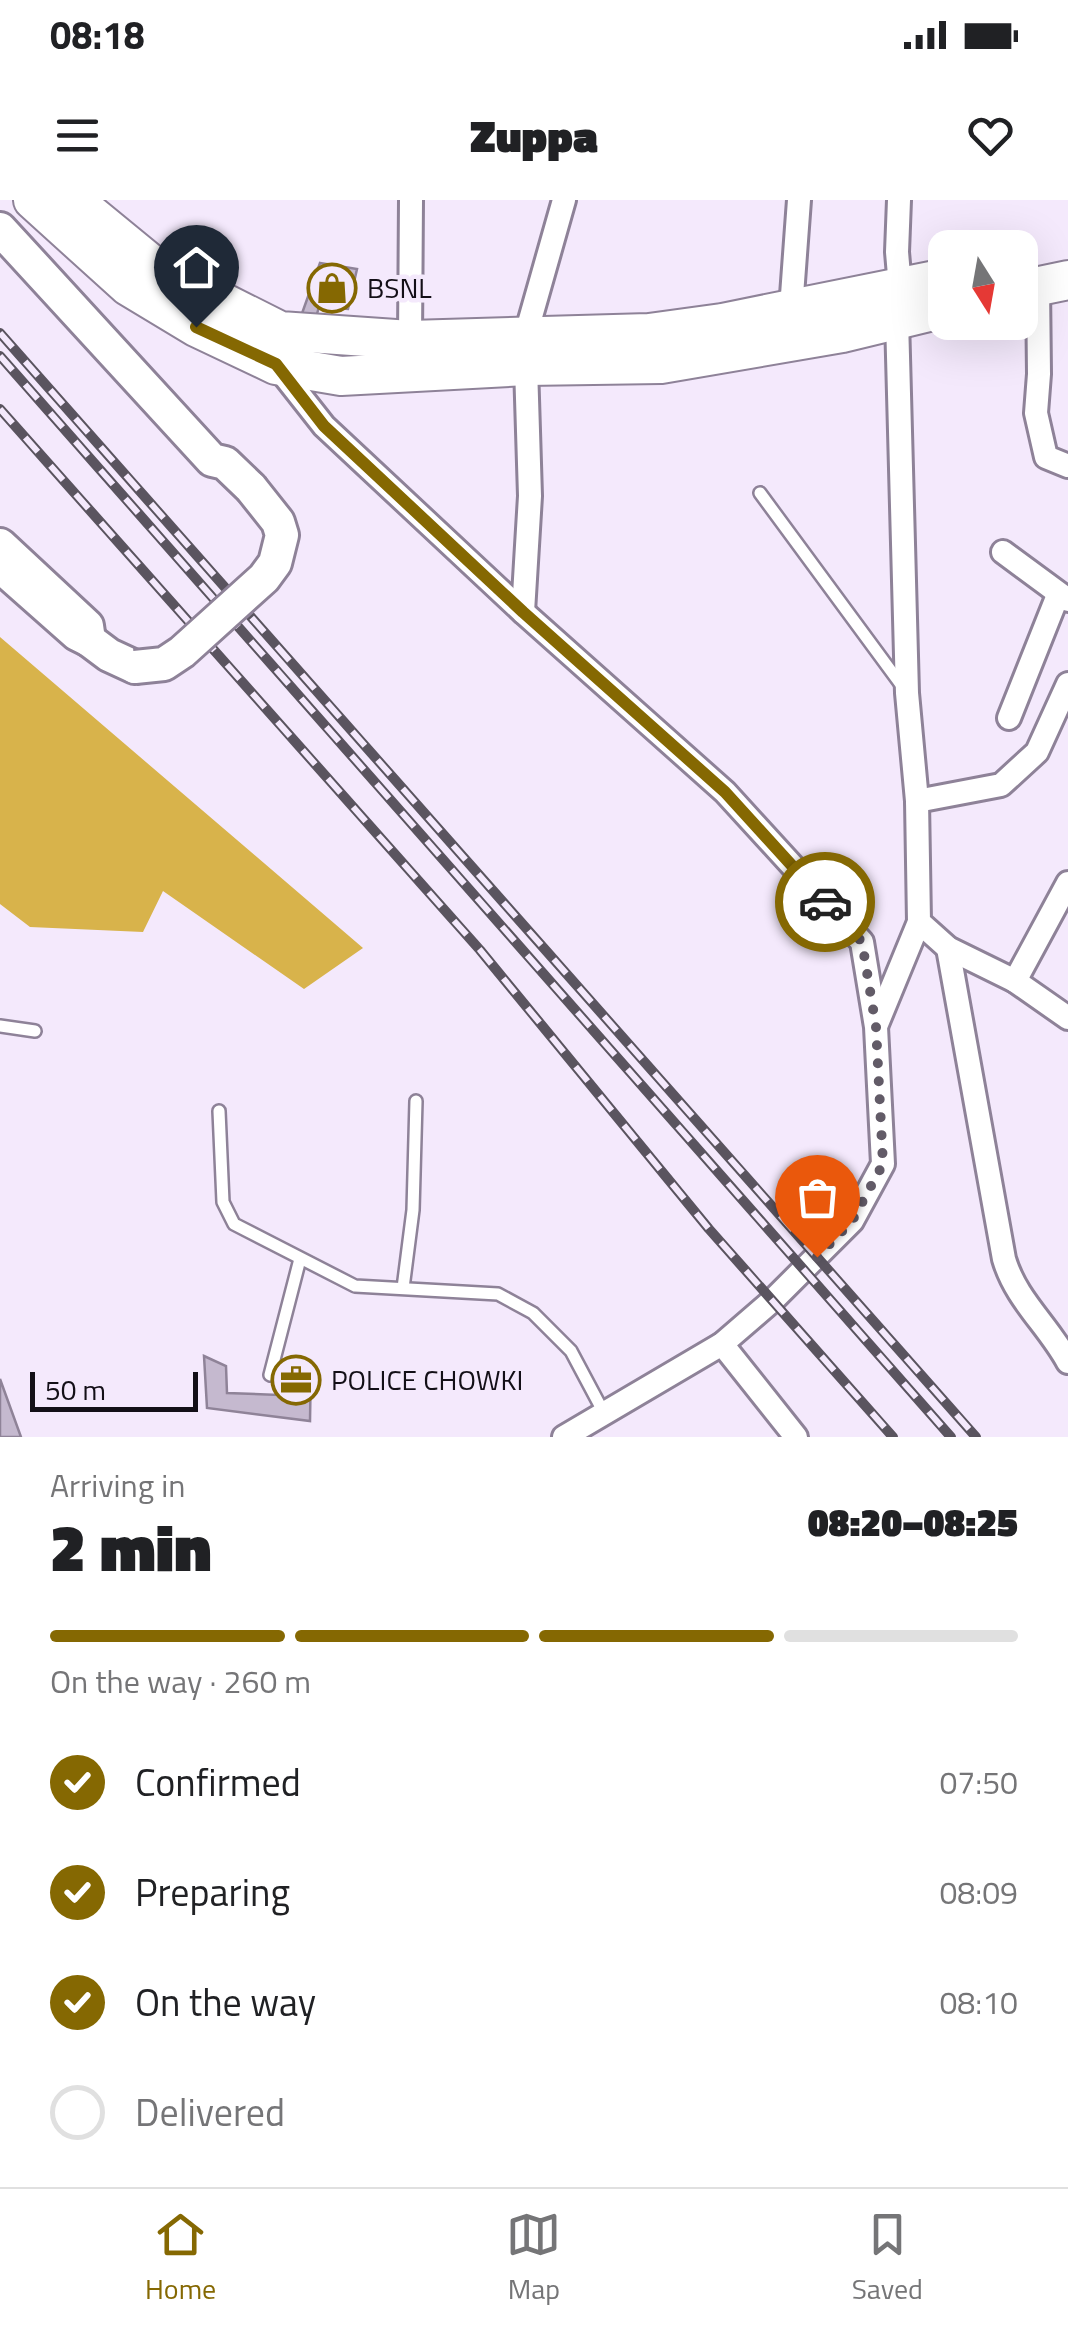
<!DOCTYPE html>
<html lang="en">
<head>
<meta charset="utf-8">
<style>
	:root { --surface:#fff; --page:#f6f6f6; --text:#202124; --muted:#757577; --line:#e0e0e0; --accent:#856802 }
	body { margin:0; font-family:"Titillium Web",sans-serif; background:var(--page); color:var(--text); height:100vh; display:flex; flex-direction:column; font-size:38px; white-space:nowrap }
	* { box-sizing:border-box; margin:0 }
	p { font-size:32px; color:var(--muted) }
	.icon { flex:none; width:55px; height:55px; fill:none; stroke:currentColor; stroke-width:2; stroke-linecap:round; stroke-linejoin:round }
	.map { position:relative; height:1237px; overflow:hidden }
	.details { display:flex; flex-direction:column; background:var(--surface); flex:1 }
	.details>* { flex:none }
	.needle { width:65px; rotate:169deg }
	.tools { position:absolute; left:928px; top:30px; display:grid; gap:20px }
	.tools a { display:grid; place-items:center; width:110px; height:110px; border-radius:20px; background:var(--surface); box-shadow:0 10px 40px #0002; font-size:50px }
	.scale { position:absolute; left:30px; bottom:25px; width:168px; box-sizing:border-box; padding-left:10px; border:5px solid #130f17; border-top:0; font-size:28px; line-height:35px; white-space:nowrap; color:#130f17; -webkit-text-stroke:8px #f4e9fc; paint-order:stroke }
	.pin { position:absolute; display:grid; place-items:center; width:85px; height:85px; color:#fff; margin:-102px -42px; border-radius:50% 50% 50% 0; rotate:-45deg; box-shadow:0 0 10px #0007 }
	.pin .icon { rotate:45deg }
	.courier { position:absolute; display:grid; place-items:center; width:100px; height:100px; margin:-50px; border:8px solid #856802; border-radius:50%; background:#fff; color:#222; box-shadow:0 2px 12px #0007 }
	.summary em { font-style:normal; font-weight:800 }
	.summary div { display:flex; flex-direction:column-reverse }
	.summary { display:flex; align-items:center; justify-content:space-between; height:170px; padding:0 50px }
	h1 { font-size:65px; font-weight:800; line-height:75px }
	.bar { display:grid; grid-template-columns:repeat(4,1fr); gap:15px 10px; align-content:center; height:120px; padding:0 50px }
	.bar i { height:12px; border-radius:8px; background:var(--line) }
	.bar .current { background:var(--accent) }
	.bar p { grid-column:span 4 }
	ol { padding:0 50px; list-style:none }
	li { display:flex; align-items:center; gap:30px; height:110px }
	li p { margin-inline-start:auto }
	li .icon { padding:10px; border-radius:50%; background:var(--accent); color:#fff; stroke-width:4 }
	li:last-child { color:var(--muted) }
	li i { width:55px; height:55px; border:5px solid var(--line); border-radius:50% }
	.status { display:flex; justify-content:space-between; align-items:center; height:70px; padding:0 50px; background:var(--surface); direction:ltr }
	.status svg { height:28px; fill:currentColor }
	header { display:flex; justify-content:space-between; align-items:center; height:130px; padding:0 50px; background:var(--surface); font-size:45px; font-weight:800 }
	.tabs { display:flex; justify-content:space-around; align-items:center; height:140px; border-top:2px solid var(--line); background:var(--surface); font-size:28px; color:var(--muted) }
	.tabs a { display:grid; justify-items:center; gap:5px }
	.tabs .current { color:var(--accent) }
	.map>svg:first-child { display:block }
</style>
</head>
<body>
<div class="status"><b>08:18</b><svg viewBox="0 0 49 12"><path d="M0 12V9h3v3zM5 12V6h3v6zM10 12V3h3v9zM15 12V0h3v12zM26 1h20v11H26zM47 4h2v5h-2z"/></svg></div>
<header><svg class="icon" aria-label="menu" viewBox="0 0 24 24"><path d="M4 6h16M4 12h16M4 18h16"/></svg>Zuppa<svg class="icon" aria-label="heart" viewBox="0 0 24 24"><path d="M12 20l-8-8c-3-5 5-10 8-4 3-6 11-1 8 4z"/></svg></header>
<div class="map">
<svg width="1068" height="1237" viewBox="0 0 1068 1237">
	<rect width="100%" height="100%" fill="#f4e9fc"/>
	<polygon fill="#d8b34b" points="0,437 363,748 304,789 163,691 143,732 30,727 0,704"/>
	<g fill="#c5b9cf" stroke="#8f8398" stroke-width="2.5">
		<polygon points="320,63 357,69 348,109 319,107 314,124 300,119"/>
		<polygon points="204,1156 226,1166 227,1193 279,1195 283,1160 311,1161 310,1221 207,1208"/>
		<polygon points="0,1179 21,1237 0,1237"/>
	</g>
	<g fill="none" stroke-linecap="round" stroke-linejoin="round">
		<g stroke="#8e8298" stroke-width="16">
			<g id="service">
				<polyline points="760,293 905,490"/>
				<polyline points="0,826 35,831"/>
				<polyline points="219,911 223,1002 234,1024 355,1086 498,1094 533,1113 571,1151 604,1213"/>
				<polyline points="403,1088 413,1010 416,901"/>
				<polyline points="270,1175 300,1059"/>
			</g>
		</g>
		<g stroke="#8e8298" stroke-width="28">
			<g id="minor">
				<polyline points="899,0 897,52 900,87"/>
				<polyline points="1038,86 1039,174 1036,213 1046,257 1068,266"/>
				<polyline points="791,109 799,0"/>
				<polyline points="897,119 907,493 917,601 919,722 948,748 1015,781 1068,818"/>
				<polyline points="526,134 564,0"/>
				<polyline points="410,140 411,0"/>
				<polyline points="276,165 324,226 523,412 725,592 862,742 876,827 883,964 852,1021 773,1100 722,1144 564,1237"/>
				<polyline points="1003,352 1068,400"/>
				<polyline points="523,412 530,296 526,166"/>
				<polyline points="1009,518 1058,395"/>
				<polyline points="917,601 1001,585 1037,552 1068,484"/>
				<path d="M948,748L1004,1059C1016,1100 1048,1125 1068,1162"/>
				<polyline points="1015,781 1068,683"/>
				<polyline points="877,824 919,722"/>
				<polyline points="722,1144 796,1237"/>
			</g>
		</g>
		<g stroke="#8e8298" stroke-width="38">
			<g id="secondary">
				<polyline points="0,29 212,260 225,263 251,288"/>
				<polyline points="0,345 87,426 89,440 77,434 0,366"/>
				<polyline points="89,440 109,455 135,467"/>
			</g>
		</g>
		<g stroke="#8e8298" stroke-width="42">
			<g id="primary">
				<polyline points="33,0 128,86 196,127 276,165 341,176 526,166 661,164 842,133 945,108"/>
				<polyline points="73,0 157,69 280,131 410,140 649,133 722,123 945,78"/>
				<polyline points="1020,90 1068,80"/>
			</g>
		</g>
		<use href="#service" stroke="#fff" stroke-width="11"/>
		<use href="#minor" stroke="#fff" stroke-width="22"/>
		<use href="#secondary" stroke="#fff" stroke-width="32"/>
		<use href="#primary" stroke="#fff" stroke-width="38"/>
		<g stroke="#5a545f" stroke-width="10">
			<g id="rail">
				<polyline points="0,133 976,1237"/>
				<polyline points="0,156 951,1237"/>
				<polyline points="0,209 480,750 709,1029 893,1237"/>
			</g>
		</g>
		<use href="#rail" stroke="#f4e9fc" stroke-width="6" stroke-dasharray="19" stroke-linecap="butt"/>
		<g stroke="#8e8298" stroke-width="38" stroke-linecap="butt">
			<polyline id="secondary-bridge" points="135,467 164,464 182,452 264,378 275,363 282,335 278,322 251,288"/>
		</g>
		<use href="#secondary-bridge" stroke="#fff" stroke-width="32"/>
	</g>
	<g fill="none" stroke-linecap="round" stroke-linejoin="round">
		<polyline stroke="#625b67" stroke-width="10" stroke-dasharray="0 18" points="817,1057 852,1021 883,964 876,827 862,742 825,702"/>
		<polyline stroke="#856802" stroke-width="12" points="196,127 276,164 324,226 523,412 725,592 825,702"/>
	</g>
	<defs>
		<g id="shop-ring" transform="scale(2.5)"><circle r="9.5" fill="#f4e9fc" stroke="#856802" stroke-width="1.5"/><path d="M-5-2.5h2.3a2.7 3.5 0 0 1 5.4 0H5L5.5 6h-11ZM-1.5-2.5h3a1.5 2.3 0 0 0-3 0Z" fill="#856802"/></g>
		<g id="office-ring" transform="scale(2.5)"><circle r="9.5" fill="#f4e9fc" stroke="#856802" stroke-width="1.5"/><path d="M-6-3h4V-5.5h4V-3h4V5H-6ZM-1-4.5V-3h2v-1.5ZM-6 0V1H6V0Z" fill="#856802"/></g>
	</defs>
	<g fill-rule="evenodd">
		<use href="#shop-ring" x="332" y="88"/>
		<use href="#office-ring" x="296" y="1180"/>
	</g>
	<g text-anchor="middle" stroke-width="9" stroke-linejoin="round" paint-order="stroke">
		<g font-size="28" fill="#130f17" stroke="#f4e9fc" text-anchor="start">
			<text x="367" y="98">BSNL</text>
			<text x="331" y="1190">POLICE CHOWKI</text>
		</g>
	</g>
</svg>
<div class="tools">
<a><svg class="needle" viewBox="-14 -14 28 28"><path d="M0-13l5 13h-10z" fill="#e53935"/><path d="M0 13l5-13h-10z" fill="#757577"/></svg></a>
</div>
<div class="scale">50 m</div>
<div class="pin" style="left:817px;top:1057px;background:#ea580c"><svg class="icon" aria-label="bag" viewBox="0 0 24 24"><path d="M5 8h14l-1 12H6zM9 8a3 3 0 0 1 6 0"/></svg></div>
<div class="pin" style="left:196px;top:127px;background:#1f2937"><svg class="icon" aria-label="home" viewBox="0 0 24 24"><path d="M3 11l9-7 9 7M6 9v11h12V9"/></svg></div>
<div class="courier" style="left:825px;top:702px"><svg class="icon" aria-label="car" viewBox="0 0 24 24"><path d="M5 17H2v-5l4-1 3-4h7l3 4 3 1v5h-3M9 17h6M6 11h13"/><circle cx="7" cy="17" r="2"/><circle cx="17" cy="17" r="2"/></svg></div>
</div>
<section class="details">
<div class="summary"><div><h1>2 min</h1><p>Arriving in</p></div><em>08:20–08:25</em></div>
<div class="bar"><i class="current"></i><i class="current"></i><i class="current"></i><i></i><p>On the way · 260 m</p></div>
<ol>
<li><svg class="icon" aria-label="check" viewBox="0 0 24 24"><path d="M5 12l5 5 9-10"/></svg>Confirmed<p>07:50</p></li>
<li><svg class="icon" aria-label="check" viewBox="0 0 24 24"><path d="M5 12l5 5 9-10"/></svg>Preparing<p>08:09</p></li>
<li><svg class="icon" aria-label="check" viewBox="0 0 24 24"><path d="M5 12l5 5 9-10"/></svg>On the way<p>08:10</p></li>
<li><i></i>Delivered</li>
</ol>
</section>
<nav class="tabs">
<a class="current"><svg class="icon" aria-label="home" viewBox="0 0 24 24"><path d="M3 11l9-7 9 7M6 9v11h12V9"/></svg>Home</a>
<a><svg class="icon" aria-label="map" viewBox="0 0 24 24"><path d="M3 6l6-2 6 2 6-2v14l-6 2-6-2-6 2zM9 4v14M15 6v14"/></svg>Map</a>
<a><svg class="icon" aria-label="saved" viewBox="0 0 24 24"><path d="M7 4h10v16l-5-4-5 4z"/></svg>Saved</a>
</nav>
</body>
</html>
